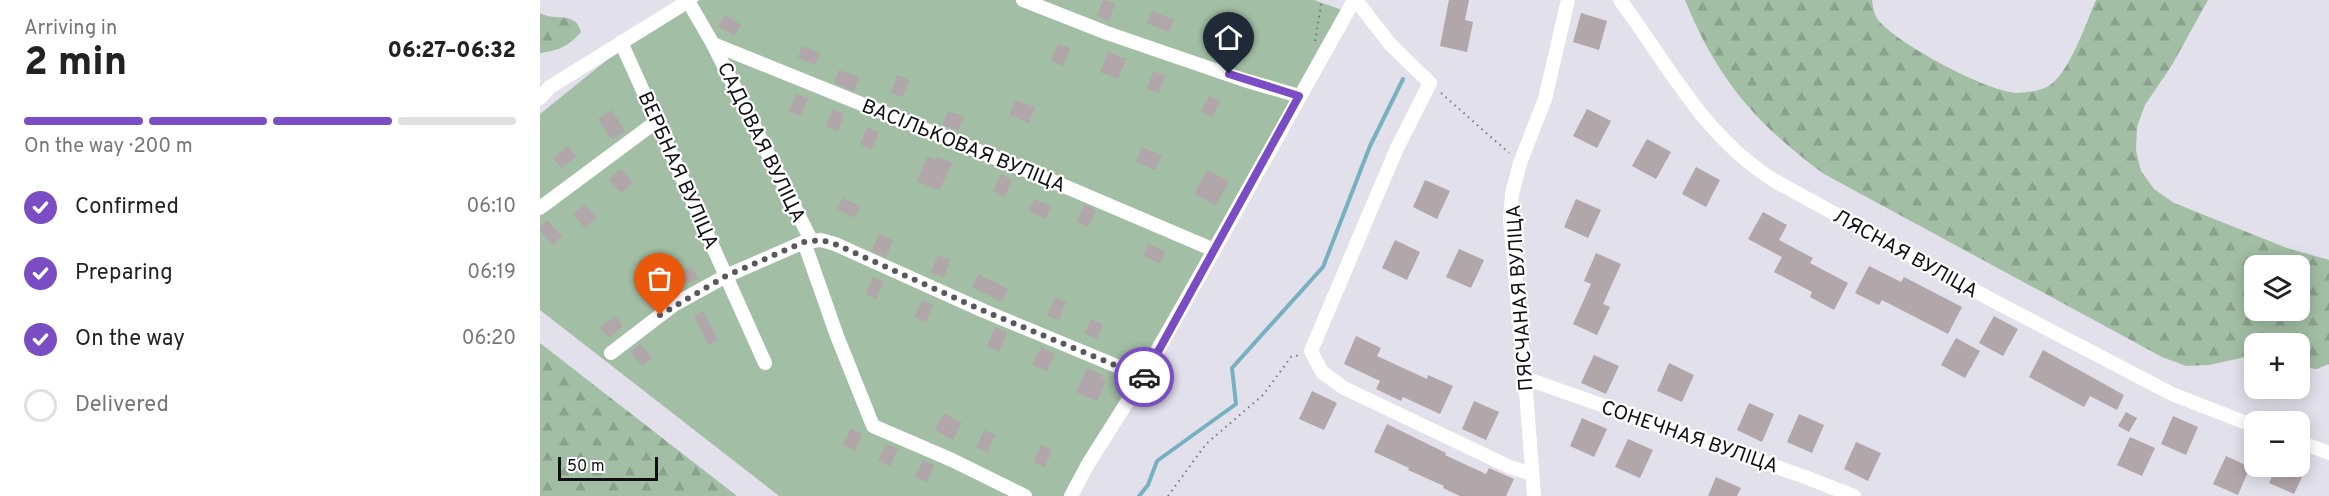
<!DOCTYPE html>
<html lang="en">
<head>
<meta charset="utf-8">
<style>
	:root { --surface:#fff; --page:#f2f2f2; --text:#222; --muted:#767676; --line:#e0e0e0; --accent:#7a4dc5 }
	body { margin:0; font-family:Overpass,sans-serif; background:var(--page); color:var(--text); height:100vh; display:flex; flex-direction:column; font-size:22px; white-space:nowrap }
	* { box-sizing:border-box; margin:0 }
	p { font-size:20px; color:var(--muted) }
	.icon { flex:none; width:33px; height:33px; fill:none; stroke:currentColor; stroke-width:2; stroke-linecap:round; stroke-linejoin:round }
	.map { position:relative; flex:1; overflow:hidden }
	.panel { display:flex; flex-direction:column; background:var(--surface); width:540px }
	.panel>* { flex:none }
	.tools { position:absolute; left:1704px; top:255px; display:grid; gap:12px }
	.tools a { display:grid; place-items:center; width:66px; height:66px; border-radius:12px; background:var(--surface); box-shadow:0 3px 15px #0003; font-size:30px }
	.scale { position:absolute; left:18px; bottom:15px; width:100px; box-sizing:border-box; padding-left:6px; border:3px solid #100f13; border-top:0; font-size:16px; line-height:21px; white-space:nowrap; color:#100f13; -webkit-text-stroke:4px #fff; paint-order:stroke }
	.pin { position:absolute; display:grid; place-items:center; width:51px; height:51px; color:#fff; margin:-62px -26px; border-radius:50% 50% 50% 0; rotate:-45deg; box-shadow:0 0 6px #0007 }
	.pin .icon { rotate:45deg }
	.courier { position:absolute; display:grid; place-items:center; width:60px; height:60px; margin:-30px; border:4px solid #7a4dc5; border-radius:50%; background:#fff; color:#222; box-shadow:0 2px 8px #0007 }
	.overview em { font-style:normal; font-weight:800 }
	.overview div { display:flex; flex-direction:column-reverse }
	.overview { display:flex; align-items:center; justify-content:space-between; height:102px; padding:0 24px }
	h1 { font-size:39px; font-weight:800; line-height:45px }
	.bar { display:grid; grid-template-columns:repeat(4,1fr); gap:9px 6px; align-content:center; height:72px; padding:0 24px }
	.bar i { height:8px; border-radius:4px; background:var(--line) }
	.bar .on { background:var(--accent) }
	.bar p { grid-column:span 4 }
	ol { padding:0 24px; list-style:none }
	li { display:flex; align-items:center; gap:18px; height:66px }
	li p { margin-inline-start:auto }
	li .icon { padding:6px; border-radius:50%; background:var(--accent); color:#fff; stroke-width:4 }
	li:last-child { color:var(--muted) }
	li i { width:33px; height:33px; border:3px solid var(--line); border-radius:50% }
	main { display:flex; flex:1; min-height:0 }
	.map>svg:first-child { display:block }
</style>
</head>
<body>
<main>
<section class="panel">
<div class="overview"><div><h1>2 min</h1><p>Arriving in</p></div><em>06:27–06:32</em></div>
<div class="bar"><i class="on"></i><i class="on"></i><i class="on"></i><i></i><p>On the way · 200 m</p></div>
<ol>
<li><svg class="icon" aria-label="check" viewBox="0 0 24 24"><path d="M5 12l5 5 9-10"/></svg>Confirmed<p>06:10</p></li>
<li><svg class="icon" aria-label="check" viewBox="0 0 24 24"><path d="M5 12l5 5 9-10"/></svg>Preparing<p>06:19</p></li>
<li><svg class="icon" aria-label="check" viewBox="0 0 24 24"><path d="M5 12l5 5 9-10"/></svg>On the way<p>06:20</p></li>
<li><i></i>Delivered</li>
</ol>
</section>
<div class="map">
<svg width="1789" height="496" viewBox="0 0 1789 496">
	<defs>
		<pattern id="forest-firs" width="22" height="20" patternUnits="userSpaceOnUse" patternTransform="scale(1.5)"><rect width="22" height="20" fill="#a2bea4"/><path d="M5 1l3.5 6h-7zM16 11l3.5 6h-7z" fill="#8aa28c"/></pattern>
	</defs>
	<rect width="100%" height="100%" fill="#e2e0eb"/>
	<g fill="url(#forest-firs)" fill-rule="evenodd">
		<path d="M1145,0H1332C1333,7 1334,15 1339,21C1358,44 1446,91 1476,93C1485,93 1499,91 1507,87C1529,75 1546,23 1556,0H1668L1632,65L1605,105L1597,127L1596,151L1601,171L1614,189L1634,203L1747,248L1789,260V364L1777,369L1760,367V344H1714V355L1669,365L1646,366L1622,357L1284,174C1216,124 1177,79 1145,0ZM1714,266H1760V310H1714Z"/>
		<path d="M0,13C16,22 35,10 41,32C29,46 18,51 0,53Z"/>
		<polygon points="0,343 197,496 0,496"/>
	</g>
	<polygon fill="#a2bea4" points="160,0 774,0 802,10 662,258 525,496 239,496 0,310 0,114 72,56"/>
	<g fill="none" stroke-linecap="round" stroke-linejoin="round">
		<polyline stroke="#77b0c0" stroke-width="4" points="599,496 608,485 617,461 696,404 692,368 783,267 830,146 863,79"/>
	</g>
	<g fill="#b1a6a9">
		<polygon points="563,0 575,3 569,21 557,16"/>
		<polygon points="909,0 929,0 925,20 933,22 927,52 900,46"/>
		<polygon points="612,11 634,20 629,32 606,23"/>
		<polygon points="1041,13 1067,21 1059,50 1033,42"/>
		<polygon points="185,15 201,25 194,36 178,26"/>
		<polygon points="682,16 704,23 698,41 676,34"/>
		<polygon points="518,44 530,48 523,66 511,61"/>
		<polygon points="262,46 280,53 275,65 258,58"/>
		<polygon points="568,52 586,59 578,79 560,72"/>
		<polygon points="299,70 319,77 314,91 294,83"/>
		<polygon points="613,71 625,76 619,93 607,89"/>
		<polygon points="357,75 369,80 363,97 351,93"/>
		<polygon points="256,94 268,98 261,116 249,112"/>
		<polygon points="669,96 680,101 673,117 661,112"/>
		<polygon points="475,100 495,107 489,123 469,115"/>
		<polygon points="292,109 304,114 298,131 286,127"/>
		<polygon points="1047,109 1071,121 1057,148 1033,136"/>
		<polygon points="72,110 85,131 72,140 58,119"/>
		<polygon points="408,111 424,117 418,131 403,125"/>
		<polygon points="327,127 339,133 331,150 320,144"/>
		<polygon points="1107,139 1131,152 1116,179 1092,166"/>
		<polygon points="28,146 36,156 21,168 13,158"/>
		<polygon points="602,147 622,155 615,170 596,162"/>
		<polygon points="388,156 396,160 397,156 412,163 399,191 377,181"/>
		<polygon points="1156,167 1180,180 1166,207 1142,194"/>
		<polygon points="81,169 93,183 81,193 69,179"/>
		<polygon points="667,170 689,181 676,205 654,194"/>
		<polygon points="461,174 472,180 465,197 453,191"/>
		<polygon points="885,180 910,191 897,219 873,207"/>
		<polygon points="303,198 320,207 314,218 297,209"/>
		<polygon points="494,199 511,206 506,219 489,211"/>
		<polygon points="1036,199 1061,210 1048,238 1024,227"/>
		<polygon points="44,204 57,217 45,228 33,214"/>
		<polygon points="544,204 556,210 548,227 537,222"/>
		<polygon points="1223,212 1247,225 1239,240 1273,258 1270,263 1308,283 1294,310 1270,297 1272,292 1234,272 1242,257 1208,239"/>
		<polygon points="7,220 22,236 13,245 0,231 0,227"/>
		<polygon points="339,234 353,240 346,257 332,251"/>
		<polygon points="855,240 880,252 867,280 842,268"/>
		<polygon points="608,244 625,251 620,263 603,256"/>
		<polygon points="919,249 944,260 931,288 906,277"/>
		<polygon points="1056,253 1081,264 1063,304 1070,307 1057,335 1033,324 1051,284 1044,281"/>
		<polygon points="398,255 410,260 404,277 391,273"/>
		<polygon points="1329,266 1361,282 1364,277 1422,307 1408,334 1342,300 1339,305 1315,293"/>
		<polygon points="152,267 158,279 141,286 135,275"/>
		<polygon points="438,274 468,289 462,302 432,287"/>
		<polygon points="333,277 344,282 336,299 325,294"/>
		<polygon points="116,285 124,295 109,307 101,297"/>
		<polygon points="515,297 526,302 519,320 507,315"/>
		<polygon points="382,300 393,305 386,322 374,317"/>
		<polygon points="163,311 178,340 168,345 154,316"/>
		<polygon points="75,316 83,326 69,338 60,328"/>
		<polygon points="1454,316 1478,329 1463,356 1439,343"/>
		<polygon points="551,319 563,325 557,339 544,333"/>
		<polygon points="455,327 467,333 459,352 447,346"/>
		<polygon points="816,336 841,348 837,356 887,379 888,375 913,386 900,414 863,397 861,401 836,389 840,381 804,364"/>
		<polygon points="1416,338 1440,351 1425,378 1401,365"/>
		<polygon points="100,344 112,358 102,366 90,352"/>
		<polygon points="501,347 515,354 507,371 492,365"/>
		<polygon points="1503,350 1584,395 1577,410 1550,396 1544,407 1489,377"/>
		<polygon points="1054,355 1079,366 1066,394 1041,383"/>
		<polygon points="1129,363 1154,375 1142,402 1117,391"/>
		<polygon points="547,368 563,375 562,378 566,380 557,401 536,392"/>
		<polygon points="772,391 797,403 784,430 759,419"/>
		<polygon points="934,401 959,412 946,440 922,429"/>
		<polygon points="1209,403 1234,414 1222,442 1197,430"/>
		<polygon points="1586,412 1597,418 1589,432 1578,426"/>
		<polygon points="404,413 422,423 413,440 395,430"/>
		<polygon points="1259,414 1284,425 1272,453 1247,442"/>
		<polygon points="1633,416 1658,427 1646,455 1621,444"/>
		<polygon points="1042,418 1067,429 1054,457 1030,446"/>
		<polygon points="847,424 906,453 905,455 946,474 949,468 974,479 966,496 920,496 903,488 904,486 868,470 869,468 834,452"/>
		<polygon points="311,428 322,434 315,451 303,445"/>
		<polygon points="444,430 455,435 448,452 436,447"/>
		<polygon points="1590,437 1615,448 1602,476 1577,465"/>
		<polygon points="1088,439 1113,450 1100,478 1075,467"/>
		<polygon points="1316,442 1341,453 1328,481 1304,469"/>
		<polygon points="346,444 358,449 350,466 338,461"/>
		<polygon points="501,445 512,450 505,467 493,462"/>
		<polygon points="1686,456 1710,467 1698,495 1673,484"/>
		<polygon points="383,460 394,465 387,482 375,477"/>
		<polygon points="1737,466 1767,466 1754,494 1729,483"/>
		<polygon points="1176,477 1201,488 1197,496 1168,496"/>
	</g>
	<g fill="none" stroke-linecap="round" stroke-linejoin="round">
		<g stroke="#77757d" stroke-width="2" stroke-dasharray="1.5 4.5" stroke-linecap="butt">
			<polyline points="775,41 782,0"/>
			<polyline points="901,93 969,153"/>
			<polyline points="628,496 666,444 723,395 751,357 760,355"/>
		</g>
		<g stroke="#fff" stroke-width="14">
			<polyline points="483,0 567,33 704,80 759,96"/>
			<polyline points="816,0 850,44 890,83 857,148 771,351 782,372 804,388 970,467 992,474"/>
			<path d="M1080,0C1130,67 1162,135 1235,181L1452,300L1632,394L1714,426"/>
			<polyline points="148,1 173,44 271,240"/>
			<polyline points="81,42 225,363"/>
			<polyline points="173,44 510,180 674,250"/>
			<polyline points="0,98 10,87 150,0"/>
			<polyline points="0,208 117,121"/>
			<polyline points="264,242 297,336 333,426 412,460 485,496"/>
			<polyline points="71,353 135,304 186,276 264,242 281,240 295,244 444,311 603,377"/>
			<polyline points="985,378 1265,477 1314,496"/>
			<polyline points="1760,442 1789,453"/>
			<polyline points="531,496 548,464 603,377 814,0"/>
			<polyline points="994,496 985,378 970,220 972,194 980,163 1005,99 1028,0"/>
		</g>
	</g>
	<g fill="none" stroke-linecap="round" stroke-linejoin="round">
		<polyline stroke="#5a585f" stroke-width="6" stroke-dasharray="0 10.8" points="120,315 186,276 264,242 281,240 295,244 444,311 604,377"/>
		<polyline stroke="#7a4dc5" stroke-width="8" points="604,377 759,96 689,74"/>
	</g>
	<g text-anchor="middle" stroke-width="4.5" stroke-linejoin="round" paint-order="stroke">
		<g font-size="20" fill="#100f13" stroke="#fff">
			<text transform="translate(222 142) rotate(64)" y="7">САДОВАЯ ВУЛІЦА</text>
			<text transform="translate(424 145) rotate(22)" y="7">ВАСІЛЬКОВАЯ ВУЛІЦА</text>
			<text transform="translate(139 170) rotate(66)" y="7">ВЕРБНАЯ ВУЛІЦА</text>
			<text transform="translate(1366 253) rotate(29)" y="7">ЛЯСНАЯ ВУЛІЦА</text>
			<text transform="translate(979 298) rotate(-94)" y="7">ПЯСЧАНАЯ ВУЛІЦА</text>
			<text transform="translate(1150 436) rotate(19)" y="7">СОНЕЧНАЯ ВУЛІЦА</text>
		</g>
	</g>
</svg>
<div class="tools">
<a><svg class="icon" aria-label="layers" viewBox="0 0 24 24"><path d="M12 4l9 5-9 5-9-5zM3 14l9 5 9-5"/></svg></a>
<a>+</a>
<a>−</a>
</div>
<div class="scale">50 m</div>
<div class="pin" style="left:120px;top:315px;background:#ea580c"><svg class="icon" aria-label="bag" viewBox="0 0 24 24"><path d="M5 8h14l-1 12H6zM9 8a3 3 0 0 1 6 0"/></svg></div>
<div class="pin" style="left:689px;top:74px;background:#1f2937"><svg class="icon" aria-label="home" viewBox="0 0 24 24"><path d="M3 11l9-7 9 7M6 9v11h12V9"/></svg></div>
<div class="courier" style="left:604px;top:377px"><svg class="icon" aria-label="car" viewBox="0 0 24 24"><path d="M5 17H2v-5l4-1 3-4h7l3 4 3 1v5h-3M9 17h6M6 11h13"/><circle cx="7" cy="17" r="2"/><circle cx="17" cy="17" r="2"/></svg></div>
</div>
</main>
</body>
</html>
